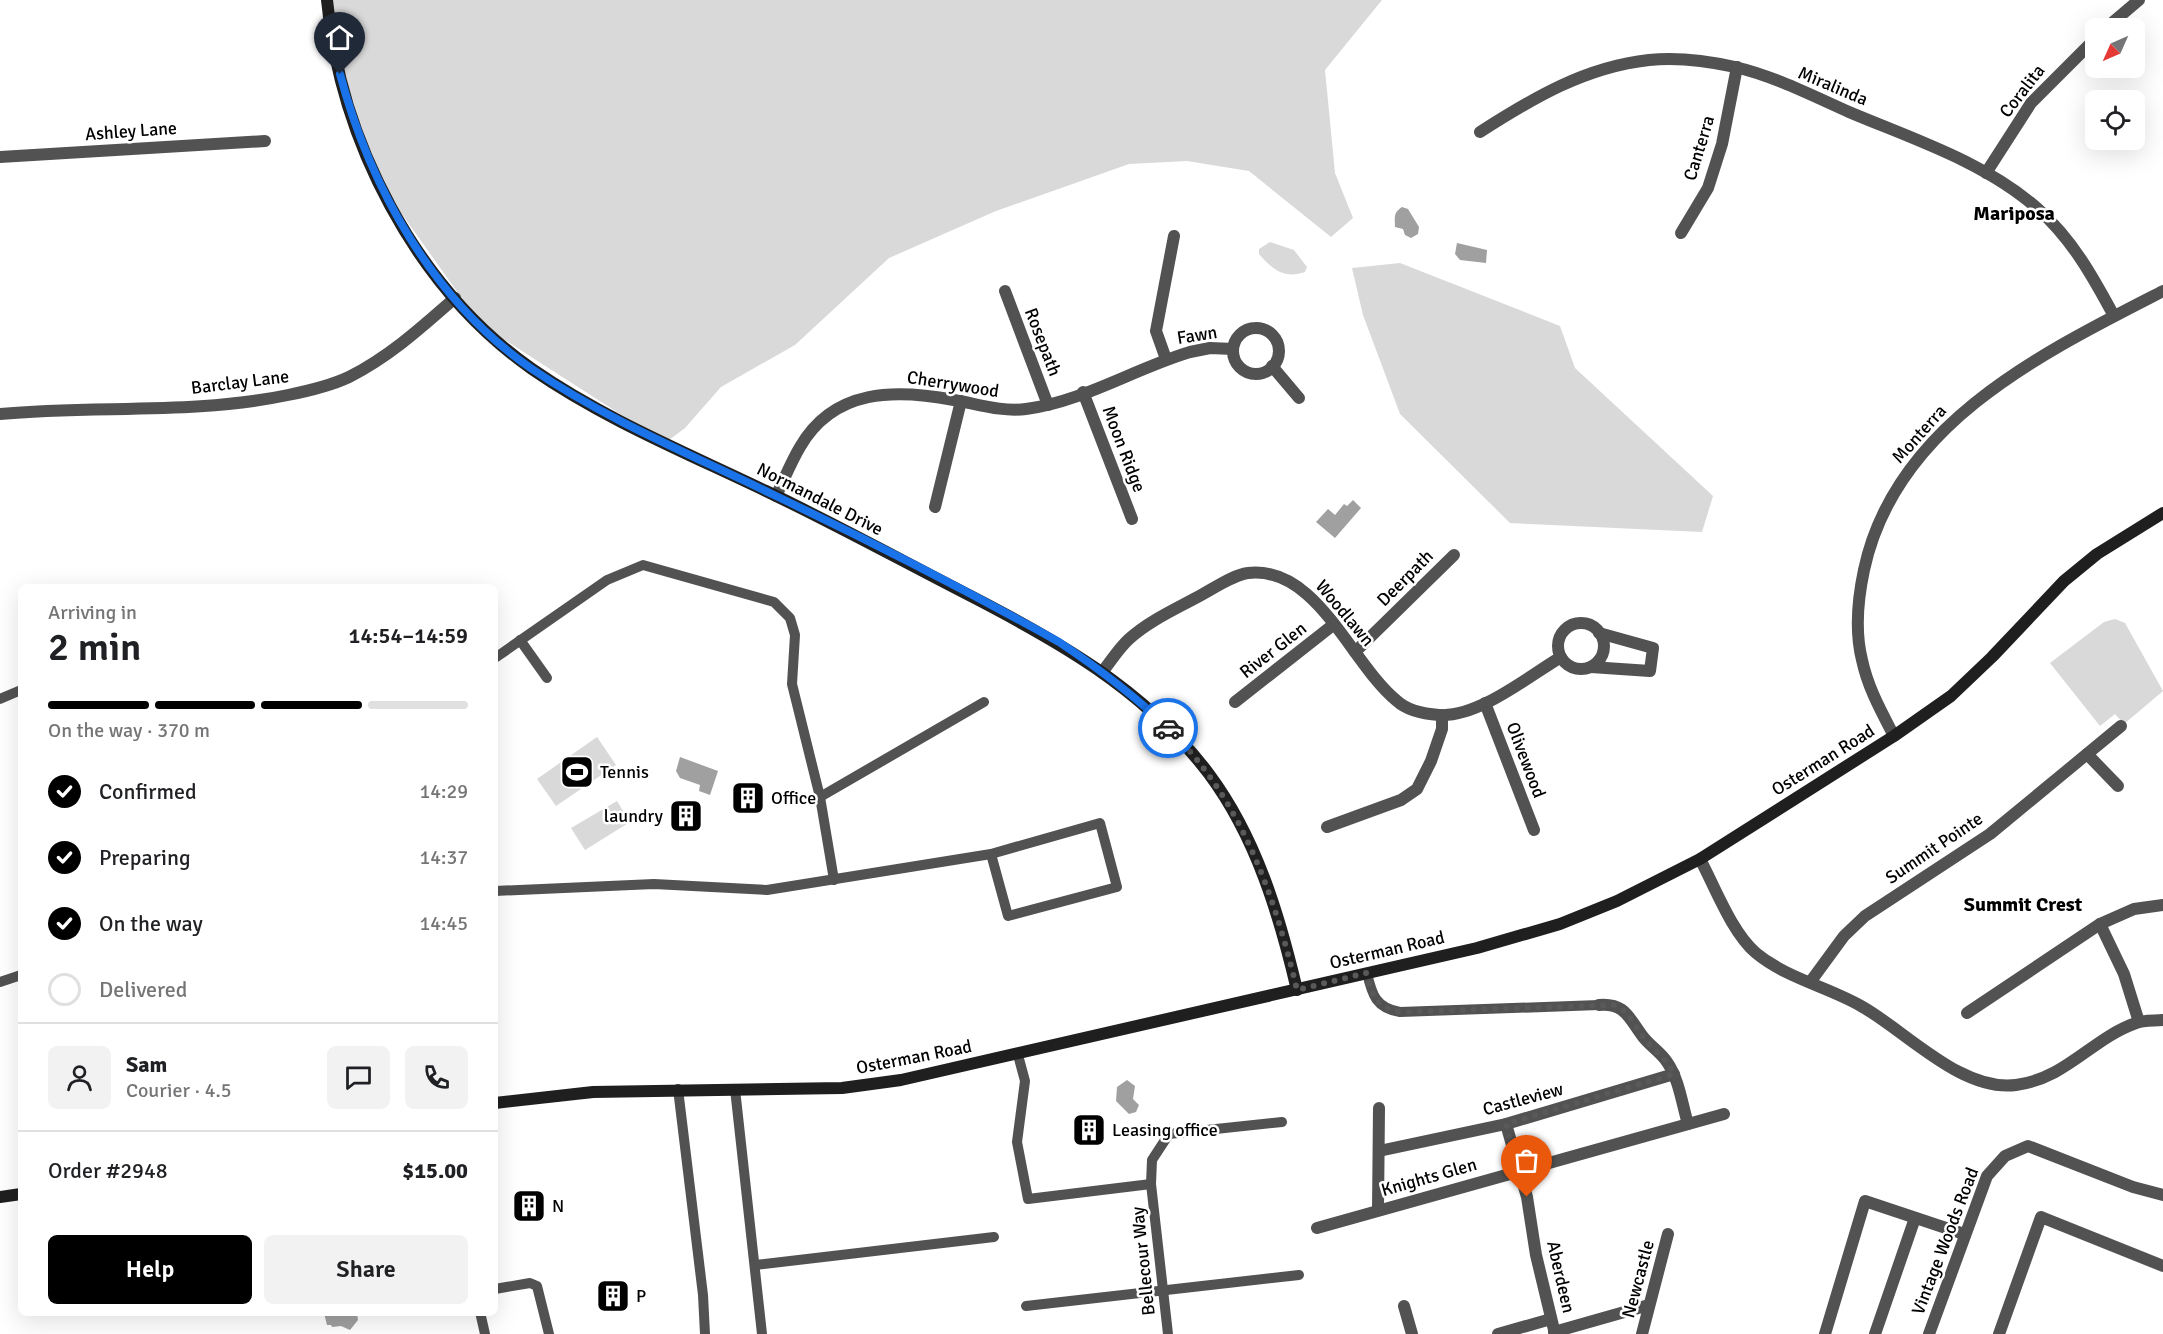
<!DOCTYPE html>
<html lang="en">
<head>
<meta charset="utf-8">
<style>
	:root { --surface:#fff; --page:#f2f2f2; --text:#202124; --muted:#757577; --line:#e0e0e0; --accent:#000 }
	body { margin:0; font-family:Signika,sans-serif; background:var(--page); color:var(--text); height:100vh; display:flex; flex-direction:column; font-size:22px; white-space:nowrap }
	* { box-sizing:border-box; margin:0 }
	p { font-size:20px; color:var(--muted) }
	.icon { flex:none; width:33px; height:33px; fill:none; stroke:currentColor; stroke-width:2; stroke-linecap:round; stroke-linejoin:round }
	.map { position:relative; flex:1; overflow:hidden }
	.drawer { position:absolute; left:18px; top:584px; width:480px; height:732px; display:flex; flex-direction:column; background:var(--surface); border-radius:9px; box-shadow:0 6px 24px #0002 }
	.drawer>* { flex:none }
	.needle { width:39px; rotate:225deg }
	.tools { position:absolute; left:2085px; top:18px; display:grid; gap:12px }
	.tools a { display:grid; place-items:center; width:60px; height:60px; border-radius:9px; background:var(--surface); box-shadow:0 6px 24px #0002; font-size:30px }
	.pin { position:absolute; display:grid; place-items:center; width:51px; height:51px; color:#fff; margin:-62px -26px; border-radius:50% 50% 50% 0; rotate:-45deg; box-shadow:0 0 6px #0007 }
	.pin .icon { rotate:45deg }
	.courier { position:absolute; display:grid; place-items:center; width:60px; height:60px; margin:-30px; border:4px solid #1a73e8; border-radius:50%; background:#fff; color:#222; box-shadow:0 2px 8px #0007 }
	.headline em { font-style:normal; font-weight:600 }
	.headline div { display:flex; flex-direction:column-reverse }
	.headline { display:flex; align-items:center; justify-content:space-between; height:102px; padding:0 30px }
	h1 { font-size:39px; font-weight:600; line-height:45px }
	.bar { display:grid; grid-template-columns:repeat(4,1fr); gap:9px 6px; align-content:center; height:72px; padding:0 30px }
	.bar i { height:8px; border-radius:4px; background:var(--line) }
	.bar .active { background:var(--accent) }
	.bar p { grid-column:span 4 }
	.line { display:flex; align-items:center; gap:15px; padding:0 30px; border-top:2px solid var(--line) }
	.line div { flex:1 }
	.round { display:grid; place-items:center; flex:none; width:63px; height:63px; border-radius:9px; background:var(--page) }
	ol { padding:0 30px; list-style:none }
	li { display:flex; align-items:center; gap:18px; height:66px }
	li p { margin-inline-start:auto }
	li .icon { padding:6px; border-radius:50%; background:var(--accent); color:#fff; stroke-width:4 }
	li:last-child { color:var(--muted) }
	li i { width:33px; height:33px; border:3px solid var(--line); border-radius:50% }
	.button { display:flex; gap:12px; margin-top:auto; padding:12px 30px }
	.button a { flex:1; height:69px; border-radius:9px; background:var(--accent); color:#fff; font-size:24px; font-weight:600; line-height:69px; text-align:center }
	.button a+a { background:var(--page); color:var(--text) }
	.map>svg:first-child { display:block }
</style>
</head>
<body>
<div class="map">
<svg width="2163" height="1334" viewBox="0 0 2163 1334">
	<rect width="100%" height="100%" fill="#fff"/>
	<g fill="#d9d9d9">
		<polygon points="332,0 1382,0 1325,70 1335,173 1353,218 1331,237 1249,171 1187,161 1129,164 996,211 889,258 795,345 721,387 685,428 665,443 480,324 377,179 328,19"/>
		<path d="M1270,242L1294,250L1307,267L1305,272C1284,279 1273,270 1259,254V249Z"/>
		<polygon points="1400,263 1560,326 1575,368 1713,496 1702,532 1510,523 1400,414 1363,315 1352,268"/>
		<polygon points="2115,619 2125,623 2163,691 2124,724 2115,714 2100,726 2050,663 2104,622"/>
		<polygon points="597,737 616,765 556,806 537,779"/>
		<polygon points="617,801 630,822 585,850 571,828"/>
	</g>
	<g fill="#a0a0a0">
		<path d="M1402,207L1408,209L1419,227L1418,234L1411,238L1405,235L1403,229L1395,227C1395,217 1393,213 1402,207Z"/>
		<polygon points="1457,243 1487,250 1486,263 1460,260 1455,254"/>
		<polygon points="1353,500 1361,508 1335,538 1316,522 1328,509 1335,515 1344,504 1347,506"/>
		<polygon points="680,757 718,771 710,795 699,791 700,785 680,778 676,771"/>
		<polygon points="1127,1080 1135,1086 1133,1099 1139,1105 1136,1112 1129,1114 1116,1101 1117,1087"/>
		<polygon points="324,1313 357,1313 358,1320 350,1330 341,1326 332,1327 331,1325 327,1325"/>
	</g>
	<g fill="none" stroke-linecap="round" stroke-linejoin="round">
		<g stroke="#525252" stroke-width="10">
			<polyline points="520,640 547,678"/>
			<polyline points="495,658 607,580 643,565 774,602 790,618 795,635 792,684 820,797 834,880"/>
			<polyline points="0,699 21,690"/>
			<polyline points="820,797 984,702"/>
			<polyline points="495,891 654,884 767,890 991,854 1100,823 1117,887 1008,916 991,854"/>
			<path d="M1367,973C1372,995 1376,1008 1400,1012L1599,1005"/>
			<polyline points="0,982 21,975"/>
			<polyline points="1018,1055 1025,1081 1017,1142 1028,1199 1151,1184"/>
			<polyline points="678,1089 703,1295 705,1334"/>
			<polyline points="735,1089 762,1334"/>
			<polyline points="755,1265 994,1237"/>
			<polyline points="495,1289 530,1283 537,1286 549,1334"/>
			<polyline points="1026,1306 1299,1275"/>
			<polyline points="480,1312 485,1334"/>
			<polyline points="1168,1334 1151,1184 1152,1160 1169,1134 1282,1122"/>
		</g>
		<g stroke="#525252" stroke-width="12">
			<polyline points="2106,28 2139,0"/>
			<path d="M1480,132C1533,98 1585,67 1649,60C1677,57 1708,61 1735,67C1774,76 1813,96 1849,112C1913,139 1985,162 2038,209C2072,239 2093,277 2114,316"/>
			<polyline points="0,157 265,141"/>
			<polyline points="1986,173 2031,103 2096,38"/>
			<polyline points="1681,233 1708,188 1722,144 1737,67"/>
			<polyline points="1005,291 1048,405"/>
			<circle cx="1256" cy="351" r="23"/>
			<polyline points="1166,359 1156,331 1174,236"/>
			<polyline points="1272,366 1299,398"/>
			<polyline points="1083,392 1132,519"/>
			<path d="M0,414C96,405 193,415 288,395C308,391 330,386 349,377C389,357 422,327 455,298"/>
			<path d="M776,496C784,480 791,462 800,447C834,388 896,389 954,400C978,404 1001,412 1026,409C1082,402 1136,368 1190,352L1210,348L1233,349"/>
			<polyline points="935,507 961,401"/>
			<circle cx="1581" cy="646" r="23"/>
			<polyline points="1355,652 1454,555"/>
			<polyline points="1591,667 1650,671 1653,648 1599,633"/>
			<path d="M1103,671C1111,661 1119,648 1129,639C1150,620 1178,608 1203,594C1216,587 1233,575 1248,573C1317,565 1351,664 1397,701C1408,711 1425,714 1439,715C1478,718 1529,676 1561,657"/>
			<polyline points="1235,702 1333,625"/>
			<polyline points="1485,703 1534,830"/>
			<path d="M1894,736C1881,711 1868,688 1862,660C1855,632 1858,598 1864,570C1895,424 2042,353 2163,291"/>
			<polyline points="2087,754 2118,786"/>
			<polyline points="1327,827 1401,800 1417,789 1431,761 1442,729 1442,715"/>
			<path d="M1700,859C1715,887 1732,933 1756,953C1786,978 1828,987 1861,1006C1906,1031 1961,1092 2016,1085C2067,1078 2091,1039 2136,1023C2144,1020 2154,1021 2163,1020"/>
			<polyline points="2100,924 2124,974 2139,1022"/>
			<polyline points="1811,981 1844,936 1865,916 1990,834 2121,726"/>
			<path d="M1599,1005C1624,1003 1628,1016 1641,1034C1648,1045 1660,1051 1667,1062C1679,1079 1682,1104 1688,1124"/>
			<polyline points="1967,1013 2100,924 2134,909 2163,905"/>
			<polyline points="1506,1124 1527,1197 1536,1255 1555,1334"/>
			<polyline points="1379,1151 1506,1124 1674,1074"/>
			<polyline points="1378,1209 1379,1108"/>
			<polyline points="1317,1228 1724,1114"/>
			<polyline points="1404,1306 1412,1334"/>
			<polyline points="1554,1332 1649,1305"/>
			<polyline points="1498,1334 1551,1319"/>
			<polyline points="1642,1334 1668,1234"/>
			<polyline points="1825,1334 1865,1201 1964,1234"/>
			<polyline points="1875,1334 1915,1218"/>
			<polyline points="1929,1334 1987,1176 2005,1156 2028,1146 2133,1187 2163,1195"/>
			<polyline points="1999,1334 2041,1217 2163,1266"/>
		</g>
		<g stroke="#1f1f1f" stroke-width="12">
			<path d="M327,0C340,140 415,287 532,369C604,419 687,453 766,491C833,523 897,558 963,592C1055,639 1145,689 1209,774C1256,837 1279,914 1297,990"/>
			<polyline points="495,1103 593,1092 842,1088 901,1080 1477,948 1560,924 1617,901 1700,859 1894,736 1951,696 1992,657 2064,581 2097,554 2163,513"/>
			<polyline points="0,1197 21,1194"/>
		</g>
	</g>
	<g fill="none" stroke-linecap="round" stroke-linejoin="round">
		<path stroke="#595959" stroke-width="6" stroke-dasharray="0 10.8" d="M1168,728C1241,799 1274,893 1297,990L1366,973C1372,995 1376,1008 1400,1012L1614,1005C1630,1011 1633,1024 1643,1037C1653,1050 1666,1058 1674,1074L1506,1124L1527,1197"/>
		<path stroke="#1a73e8" stroke-width="8" d="M340,74C370,187 433,301 532,369C607,420 692,455 774,495C870,541 966,590 1059,642C1098,668 1134,695 1168,728"/>
	</g>
	<defs>
		<g id="stadium-square" transform="scale(1.725)"><rect x="-9" y="-9" width="18" height="18" rx="4" fill="#000" stroke="#fff"/><path d="M0-5a6.5 5 0 1 0 0 10a6.5 5 0 1 0 0-10ZM-3.5-1.8h7v3.6h-7Z" fill="#fff"/></g>
		<g id="building-square" transform="scale(1.725)"><rect x="-9" y="-9" width="18" height="18" rx="4" fill="#000" stroke="#fff"/><path d="M-4-6H4V6H1V3H-1V6H-4ZM-2.5-4.3h1.7v1.8h-1.7ZM.8-4.3h1.7v1.8H.8ZM-2.5-1h1.7V.8h-1.7ZM.8-1h1.7V.8H.8Z" fill="#fff"/></g>
	</defs>
	<g fill-rule="evenodd">
		<use href="#stadium-square" x="577" y="772"/>
		<use href="#building-square" x="748" y="798"/>
		<use href="#building-square" x="686" y="816"/>
		<use href="#building-square" x="1089" y="1130"/>
		<use href="#building-square" x="529" y="1206"/>
		<use href="#building-square" x="613" y="1296"/>
	</g>
	<g text-anchor="middle" stroke-width="5" stroke-linejoin="round" paint-order="stroke">
		<g font-size="18" fill="#000" stroke="#fff">
			<text transform="translate(1833 86) rotate(23)" y="6">Miralinda</text>
			<text transform="translate(2022 91) rotate(-52)" y="6">Coralita</text>
			<text transform="translate(131 131) rotate(-4)" y="6">Ashley Lane</text>
			<text transform="translate(1699 148) rotate(-73)" y="6">Canterra</text>
			<text transform="translate(1197 335) rotate(-9)" y="6">Fawn</text>
			<text transform="translate(1043 342) rotate(69)" y="6">Rosepath</text>
			<text transform="translate(240 382) rotate(-7)" y="6">Barclay Lane</text>
			<text transform="translate(953 384) rotate(9)" y="6">Cherrywood</text>
			<text transform="translate(1919 434) rotate(-48)" y="6">Monterra</text>
			<text transform="translate(1124 449) rotate(69)" y="6">Moon Ridge</text>
			<text transform="translate(820 499) rotate(27)" y="6">Normandale Drive</text>
			<text transform="translate(1405 578) rotate(-45)" y="6">Deerpath</text>
			<text transform="translate(1345 613) rotate(50)" y="6">Woodlawn</text>
			<text transform="translate(1273 650) rotate(-38)" y="6">River Glen</text>
			<text transform="translate(1526 760) rotate(69)" y="6">Olivewood</text>
			<text transform="translate(1823 760) rotate(-32)" y="6">Osterman Road</text>
			<text transform="translate(1934 848) rotate(-34)" y="6">Summit Pointe</text>
			<text transform="translate(1387 950) rotate(-13)" y="6">Osterman Road</text>
			<text transform="translate(914 1057) rotate(-11)" y="6">Osterman Road</text>
			<text transform="translate(1523 1099) rotate(-15)" y="6">Castleview</text>
			<text transform="translate(1429 1177) rotate(-16)" y="6">Knights Glen</text>
			<text transform="translate(1945 1241) rotate(-69)" y="6">Vintage Woods Road</text>
			<text transform="translate(1143 1261) rotate(-96)" y="6">Bellecour Way</text>
			<text transform="translate(1561 1277) rotate(77)" y="6">Aberdeen</text>
			<text transform="translate(1638 1279) rotate(-75)" y="6">Newcastle</text>
		</g>
		<g font-size="18" fill="#000" stroke="#fff" text-anchor="start">
			<text x="600" y="778">Tennis</text>
			<text x="771" y="804">Office</text>
			<text x="663" y="822" text-anchor="end">laundry</text>
			<text x="1112" y="1136">Leasing office</text>
			<text x="552" y="1212">N</text>
			<text x="636" y="1302">P</text>
		</g>
		<g font-size="20" font-weight="bold" fill="#000" stroke="#fff">
			<text x="2014" y="220">Mariposa</text>
			<text x="2023" y="911">Summit Crest</text>
		</g>
	</g>
</svg>
<div class="tools">
<a><svg class="needle" viewBox="-14 -14 28 28"><path d="M0-13l5 13h-10z" fill="#e53935"/><path d="M0 13l5-13h-10z" fill="#757577"/></svg></a>
<a><svg class="icon" aria-label="locate" viewBox="0 0 24 24"><circle cx="12" cy="12" r="6"/><path d="M12 2v4M12 18v4M2 12h4M18 12h4"/></svg></a>
</div>
<div class="pin" style="left:1527px;top:1197px;background:#ea580c"><svg class="icon" aria-label="bag" viewBox="0 0 24 24"><path d="M5 8h14l-1 12H6zM9 8a3 3 0 0 1 6 0"/></svg></div>
<div class="pin" style="left:340px;top:74px;background:#1f2937"><svg class="icon" aria-label="home" viewBox="0 0 24 24"><path d="M3 11l9-7 9 7M6 9v11h12V9"/></svg></div>
<div class="courier" style="left:1168px;top:728px"><svg class="icon" aria-label="car" viewBox="0 0 24 24"><path d="M5 17H2v-5l4-1 3-4h7l3 4 3 1v5h-3M9 17h6M6 11h13"/><circle cx="7" cy="17" r="2"/><circle cx="17" cy="17" r="2"/></svg></div>
<section class="drawer">
<div class="headline"><div><h1>2 min</h1><p>Arriving in</p></div><em>14:54–14:59</em></div>
<div class="bar"><i class="active"></i><i class="active"></i><i class="active"></i><i></i><p>On the way · 370 m</p></div>
<ol>
<li><svg class="icon" aria-label="check" viewBox="0 0 24 24"><path d="M5 12l5 5 9-10"/></svg>Confirmed<p>14:29</p></li>
<li><svg class="icon" aria-label="check" viewBox="0 0 24 24"><path d="M5 12l5 5 9-10"/></svg>Preparing<p>14:37</p></li>
<li><svg class="icon" aria-label="check" viewBox="0 0 24 24"><path d="M5 12l5 5 9-10"/></svg>On the way<p>14:45</p></li>
<li><i></i>Delivered</li>
</ol>
<div class="line" style="height:108px"><a class="round"><svg class="icon" aria-label="person" viewBox="0 0 24 24"><circle cx="12" cy="8" r="4"/><path d="M4 21q1-7 8-7t8 7"/></svg></a><div><b>Sam</b><p>Courier · 4.5</p></div><a class="round"><svg class="icon" aria-label="chat" viewBox="0 0 24 24"><path d="M4 5h16v11H9l-5 4z"/></svg></a><a class="round"><svg class="icon" aria-label="phone" viewBox="0 0 24 24"><path d="M5 4h4l2 5-3 2q2 4 5 5l2-3 5 2v4C11 20 4 13 5 4z"/></svg></a></div>
<div class="line" style="height:78px"><div>Order #2948</div><b>$15.00</b></div>
<div class="button"><a>Help</a><a>Share</a></div>
</section>
</div>
</body>
</html>
